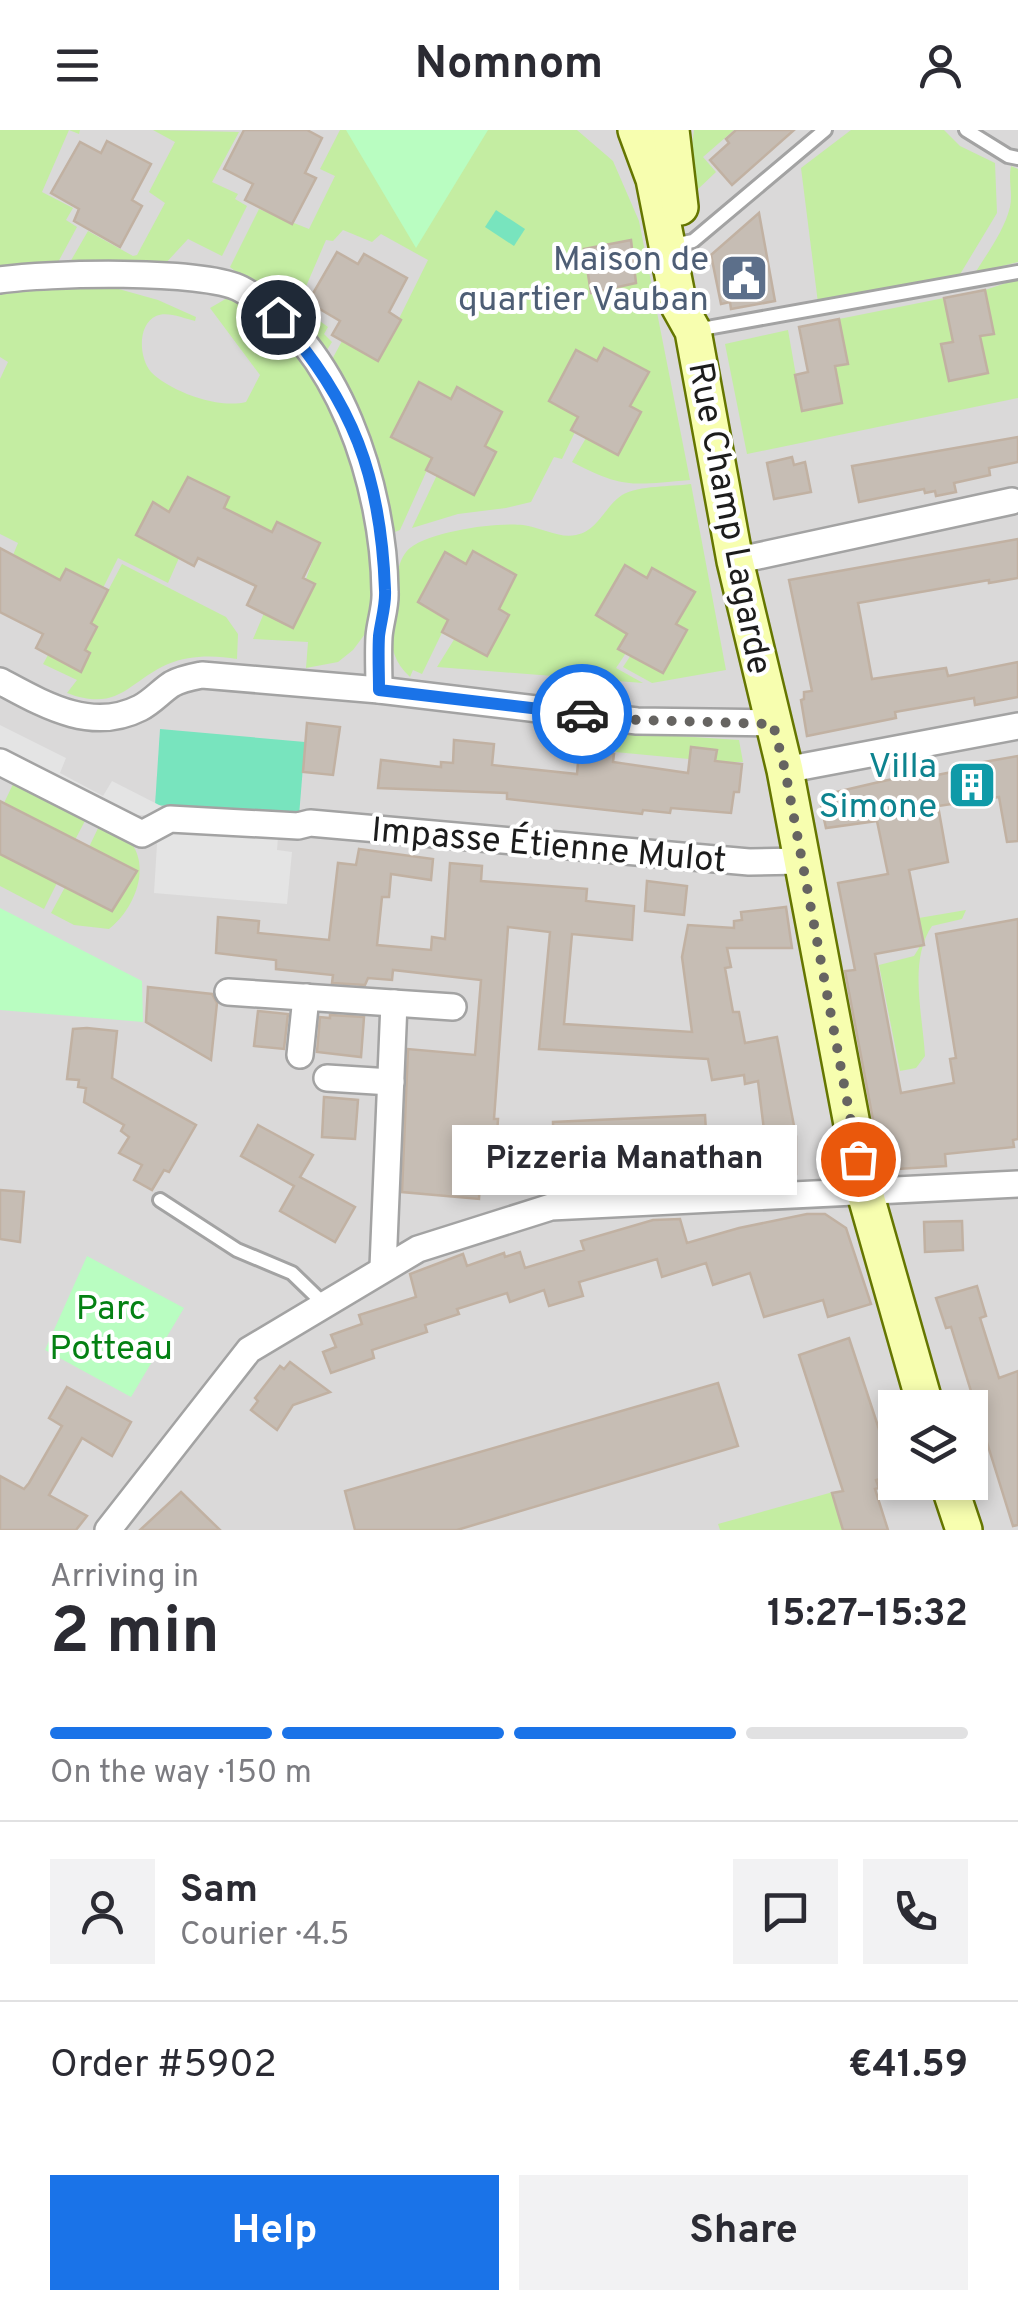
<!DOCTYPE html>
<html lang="en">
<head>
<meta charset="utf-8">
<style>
	:root { --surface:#fff; --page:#f2f2f3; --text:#2b2b33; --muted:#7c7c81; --line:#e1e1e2; --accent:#1a73e8 }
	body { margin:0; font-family:Overpass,sans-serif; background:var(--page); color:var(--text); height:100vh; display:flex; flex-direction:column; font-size:38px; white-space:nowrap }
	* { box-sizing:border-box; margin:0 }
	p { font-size:32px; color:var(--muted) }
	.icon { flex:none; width:55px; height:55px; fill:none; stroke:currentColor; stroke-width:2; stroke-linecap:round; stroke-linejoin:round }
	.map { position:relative; height:1400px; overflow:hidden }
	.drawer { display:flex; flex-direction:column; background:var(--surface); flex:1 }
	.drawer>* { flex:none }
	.tools { position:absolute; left:878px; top:1260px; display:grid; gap:20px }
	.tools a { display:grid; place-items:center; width:110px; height:110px; border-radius:0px; background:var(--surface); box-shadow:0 5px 15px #0003; font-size:50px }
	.pin { position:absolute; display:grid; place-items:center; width:85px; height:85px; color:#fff; margin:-42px; border:5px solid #fff; border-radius:50%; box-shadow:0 2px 10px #0007 }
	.courier { position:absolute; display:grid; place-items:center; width:100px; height:100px; margin:-50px; border:8px solid #1a73e8; border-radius:50%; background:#fff; color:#222; box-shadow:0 2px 12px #0007 }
	.bubble { position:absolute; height:70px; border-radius:0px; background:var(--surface); box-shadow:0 5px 15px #0003; font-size:32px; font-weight:700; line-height:70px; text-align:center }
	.head em { font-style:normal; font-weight:700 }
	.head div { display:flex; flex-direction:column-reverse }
	.head { display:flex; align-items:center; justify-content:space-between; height:170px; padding:0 50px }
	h1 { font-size:65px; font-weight:700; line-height:75px }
	.bar { display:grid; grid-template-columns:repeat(4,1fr); gap:15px 10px; align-content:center; height:120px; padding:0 50px }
	.bar i { height:12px; border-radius:8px; background:var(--line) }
	.bar .selected { background:var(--accent) }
	.bar p { grid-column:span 4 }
	.line { display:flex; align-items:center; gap:25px; padding:0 50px; border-top:2px solid var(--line) }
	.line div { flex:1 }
	.round { display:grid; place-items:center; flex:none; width:105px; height:105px; border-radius:0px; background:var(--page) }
	.primary-button { display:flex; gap:20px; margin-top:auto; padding:20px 50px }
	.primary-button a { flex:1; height:115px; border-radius:0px; background:var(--accent); color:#fff; font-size:40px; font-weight:700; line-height:115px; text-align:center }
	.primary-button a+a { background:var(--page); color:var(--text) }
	header { display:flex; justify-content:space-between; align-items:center; height:130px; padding:0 50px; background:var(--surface); font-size:45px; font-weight:700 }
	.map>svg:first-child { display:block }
</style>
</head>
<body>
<header><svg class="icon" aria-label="menu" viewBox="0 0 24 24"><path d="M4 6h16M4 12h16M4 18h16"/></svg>Nomnom<svg class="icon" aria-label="person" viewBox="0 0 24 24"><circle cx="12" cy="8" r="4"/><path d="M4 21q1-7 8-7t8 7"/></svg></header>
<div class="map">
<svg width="1018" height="1400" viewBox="0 0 1018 1400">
	<rect width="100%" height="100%" fill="#eeeae1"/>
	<path fill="#dad9d9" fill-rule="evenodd" d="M0,0H1018V1400H0ZM895,1278H970V1352H895Z"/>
	<g fill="#c4eda2">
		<polygon points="0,0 80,0 79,4 69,0 42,62 73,78 66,90 77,97 56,136 0,143"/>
		<polygon points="153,0 239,2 212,52 238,64 235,69 247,76 222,126 188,109 164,135 69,134 88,101 133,126 137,125 165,73 149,62 175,12"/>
		<path d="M340,0H577L613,31L639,91L690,350C632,355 624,359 572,332L586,308L618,324L630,276L649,242L605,218C589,242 585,274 571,300L575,302L562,329L554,327L531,372L506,378L458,384L412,398L437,345L475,364L496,322L485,316L502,282L458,258L451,269L419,253L391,307L424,324L437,318L400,400L390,404L329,235L342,211L378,231L428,130L381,104L372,112L343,100L333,111L326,110L298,175L328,197L324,204L332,212L322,228L277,175L230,137L259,79L309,99L335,46L320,39Z"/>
		<polygon points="694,0 734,0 703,27 716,42 696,61 690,32"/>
		<polygon points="851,0 944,0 960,16 995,33 997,83 959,146 818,173 801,38"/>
		<path d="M1011,36L1018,39V132L975,143C988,122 1004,101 1010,77C1013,64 1008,50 1011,36Z"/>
		<polygon points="1018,149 1018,268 747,324 725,214 788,200 802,280 842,273 835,236 848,233 839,189 944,168 953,212 941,215 950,251 980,206 994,203 985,160"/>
		<path d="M108,156L158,170L196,187L195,191C183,188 167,181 156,186C137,195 139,228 151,242C171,262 219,279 246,272L260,245L210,178L229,167L241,165L296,219L338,283L371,388L374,469L365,504L353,520L338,532L306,538L308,512L253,509L264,483L293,498L314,454L306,449L319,413L278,392L272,402L224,378L229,367L188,347L169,382L152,373L136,405L179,428L168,453L118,428L103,458L66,439L60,450L13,425L18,413L0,404V249L8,232L0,227V159Z"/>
		<path d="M691,354L726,540L652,553L623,537L631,525L663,543L687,501L676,494L694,462L653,438L647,448L625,435L597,485L617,498L632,497L626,523L616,538L643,553L437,537L455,508L488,525L509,486L499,479L516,445L473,421L466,434L445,423L418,472L439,484L453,480L422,544L413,540L410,547C388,527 389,503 393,476C395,458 396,429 410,418C431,401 497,392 523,395C540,397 560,409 576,405C598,401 605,376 622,365C640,355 670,357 691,354Z"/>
		<path d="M122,434L226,487L238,504L237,529C215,525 189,525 168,534C129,551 119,583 67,563L77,550L43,534L48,525L82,541L90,523L85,520L97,497L91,493Z"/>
		<polygon points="617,602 739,610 743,632 715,632 717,620 691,617 689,629 615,622"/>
		<polygon points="15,650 87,687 75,710 4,673"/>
		<path d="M101,692C110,697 121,701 128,709C153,736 134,780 109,799L74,795L51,783L65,757L111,781L136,741L89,717Z"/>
		<polygon points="0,724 57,753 44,779 0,756"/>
		<path d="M966,780L962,789L932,796C908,831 923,886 925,926L916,938L900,941L879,835L914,826L919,818L913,789Z"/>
		<polygon points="833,1362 844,1400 720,1400 718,1394"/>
	</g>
	<g fill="#b9fdc1">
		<polygon points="346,0 488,0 416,118"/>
		<polygon points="0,778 142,851 143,892 0,880"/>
		<polygon points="87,1126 184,1178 131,1267 45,1220"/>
	</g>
	<g fill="#78e4be">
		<polygon points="496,80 525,99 514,116 485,97"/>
		<polygon points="160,599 305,612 299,686 155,675"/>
	</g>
	<g fill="#e4e4e4">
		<polygon points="0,595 66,628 60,643 103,666 112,651 161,676 162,685 110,685 50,644 0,618"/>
		<polygon points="158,698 278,707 277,720 292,722 287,774 154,763"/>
	</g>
	<g fill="#c6bdb4" stroke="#c1b1a2" stroke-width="2.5">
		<polygon points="244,0 307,0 322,8 305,43 316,48 292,94 245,70 253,54 224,39"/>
		<polygon points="736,0 794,0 732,55 710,30 729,13 726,9"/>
		<polygon points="107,11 151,34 132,70 142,76 120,117 74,91 79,79 51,63 80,12 101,23"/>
		<polygon points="759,83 775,171 731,179 730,172 721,174 711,125"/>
		<polygon points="631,110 636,153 591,163 584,119"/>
		<polygon points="337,122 358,134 364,124 407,148 389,182 401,190 378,231 332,205 340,191 308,172"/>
		<polygon points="985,160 994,204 980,206 988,243 949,251 941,214 953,212 944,168"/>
		<polygon points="839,189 848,234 835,236 842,273 802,281 795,245 808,242 799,197"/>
		<polygon points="604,218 649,242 630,276 641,282 618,325 571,300 578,287 549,271 576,220 597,231"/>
		<polygon points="419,252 451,269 457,257 502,282 485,316 496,322 474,365 426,340 432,328 391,307"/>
		<polygon points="1018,307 1018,332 989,338 990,345 954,353 956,362 936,366 935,361 925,363 924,359 859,372 852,336"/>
		<polygon points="792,327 794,335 805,332 811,362 774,369 767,333"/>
		<polygon points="188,347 229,367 224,378 272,402 277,392 320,413 303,448 315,454 293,498 247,475 256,456 198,428 194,436 136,405 153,372 169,382"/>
		<polygon points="1018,409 1018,448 989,453 989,450 858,473 872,549 946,538 948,546 1018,532 1018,567 975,575 974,568 895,582 896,588 807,606 801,570 804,569 804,562 812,561 789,450"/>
		<polygon points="0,418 60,450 66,439 108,460 91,493 97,497 85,520 90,523 81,542 36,518 43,504 0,482"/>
		<polygon points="473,421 516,445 499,479 509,485 487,526 442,502 448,490 418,472 445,422 466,434"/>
		<polygon points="625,435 647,448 652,438 695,462 676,494 687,500 663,543 618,519 627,504 596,485"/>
		<polygon points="307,593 340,597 333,645 303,642"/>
		<polygon points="454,610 494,614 492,635 577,644 579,621 614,624 613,632 688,643 691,617 717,620 715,631 742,634 739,662 734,662 731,683 671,678 670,683 643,680 642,684 507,669 507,663 378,658 381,630 441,637 441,632 453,633"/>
		<polygon points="1018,626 1018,711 1007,712 999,667 938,676 948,732 909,740 924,815 875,824 901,963 954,953 950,929 956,928 936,804 1018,789 1018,1009 1013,1010 1014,1017 945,1024 946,1036 897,1039 880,1027 845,841 855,840 838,753 888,744 877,691 826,698 820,671 833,669 832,663 879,652 916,644 917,649 962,640 961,636"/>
		<polygon points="0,671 137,741 112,781 0,724"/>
		<polygon points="359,719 433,729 431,750 391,744 389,767 382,767 377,815 431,820 432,807 445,809 450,733 482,736 481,751 587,759 586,771 634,776 632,810 572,804 564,894 692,902 682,827 688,795 734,798 734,791 742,790 741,782 786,777 792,818 727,818 731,837 725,838 733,882 739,882 745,913 777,907 796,1006 796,1044 761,1045 761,1022 707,1023 708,1032 694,1032 694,1036 554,1041 553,992 705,985 706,1001 764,1000 758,951 745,954 744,945 712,950 708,929 539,919 550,802 508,797 494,989 498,989 497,1005 507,1005 505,1052 480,1051 479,1069 402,1062 408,919 475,925 481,850 393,840 392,850 368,848 365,855 332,853 333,845 276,839 276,830 216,823 218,787 259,791 258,803 329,810 338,733 356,735"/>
		<polygon points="647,751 687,756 684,785 645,781"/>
		<polygon points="148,857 212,864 217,873 211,930 146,892"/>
		<polygon points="258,881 288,884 284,919 254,916"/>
		<polygon points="330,885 364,887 361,927 317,922 320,887 330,888"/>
		<polygon points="87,898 117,901 112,948 196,995 169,1042 164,1040 152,1060 134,1050 142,1035 119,1023 129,1007 121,1001 124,995 84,972 86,958 78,957 79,950 67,949 73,899"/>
		<polygon points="324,967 358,970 355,1009 322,1007"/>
		<polygon points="258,995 313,1025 300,1047 355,1077 335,1112 280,1081 294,1056 241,1026"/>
		<polygon points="0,1060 24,1062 20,1112 0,1109"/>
		<polygon points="807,1084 825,1084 846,1098 871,1174 828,1187 823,1170 764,1187 750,1143 713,1155 706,1133 662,1147 657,1129 579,1152 583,1166 549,1176 544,1160 510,1172 507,1163 457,1179 459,1184 425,1195 427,1202 372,1220 374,1228 331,1243 323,1222 336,1217 331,1205 362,1194 359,1185 416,1167 410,1144 463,1124 467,1136 504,1123 505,1127 520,1122 525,1138 584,1120 581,1111 653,1090 680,1089 687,1113 739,1098"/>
		<polygon points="962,1091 963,1120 925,1122 924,1092"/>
		<polygon points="977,1156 986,1186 980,1188 999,1248 1018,1241 1018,1395 1013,1396 951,1197 946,1198 936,1168"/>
		<polygon points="849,1208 894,1345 876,1350 879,1358 875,1359 888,1400 843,1400 832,1363 843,1361 799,1225"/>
		<polygon points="290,1232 330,1262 293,1275 277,1300 251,1280 258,1271 255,1268 280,1236 284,1239"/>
		<polygon points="718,1253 738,1316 457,1400 355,1400 345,1361"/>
		<polygon points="67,1257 131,1292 112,1326 82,1308 49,1365 87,1386 76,1400 0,1400 0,1346 24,1359 29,1353 62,1296 49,1288"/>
		<polygon points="181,1362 220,1400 140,1400"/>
	</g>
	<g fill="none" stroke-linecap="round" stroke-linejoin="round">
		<g stroke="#a3a3a3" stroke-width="18">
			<g id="service">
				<polyline points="966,0 1008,26 1018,28"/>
				<polyline points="668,116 693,111 825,0"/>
				<polyline points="696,200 1018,142"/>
				<polyline points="160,1070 237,1120 292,1143 324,1174"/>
			</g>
		</g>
		<g stroke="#a3a3a3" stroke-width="30">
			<g id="minor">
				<path d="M0,150C45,143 204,139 241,159C339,211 384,358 385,462C386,477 380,492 379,507C378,524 379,542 379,560"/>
				<polyline points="735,431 1012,371"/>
				<path d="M0,551C43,574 91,603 140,578C152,572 161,561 172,554C181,549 192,547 202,545L379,560L637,591L773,593"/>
				<polyline points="0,632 142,704 170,689 298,696 310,693 749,732 801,731"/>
				<polyline points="785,640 1018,596"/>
				<polyline points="228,862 453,877"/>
				<polyline points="300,925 306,867"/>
				<polyline points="327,948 391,952"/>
				<polyline points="383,1137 394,873"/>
				<polyline points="108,1400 249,1220 418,1119 551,1077 1018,1054"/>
			</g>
		</g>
		<g stroke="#657600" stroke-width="40">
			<g id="secondary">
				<polyline points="636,0 654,49 679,176 693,201 735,431 785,640 865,1063 926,1278"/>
				<polyline points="671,0 680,77"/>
				<polyline points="948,1352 964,1400"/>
			</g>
		</g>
		<use href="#service" stroke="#fff" stroke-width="12"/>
		<use href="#minor" stroke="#fff" stroke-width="25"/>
		<use href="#secondary" stroke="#f7feaf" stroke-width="35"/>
	</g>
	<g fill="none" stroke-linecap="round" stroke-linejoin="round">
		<polyline stroke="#666461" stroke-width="10" stroke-dasharray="0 18" points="582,584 637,590 773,594 785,640 858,1029"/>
		<path stroke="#1a73e8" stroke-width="12" d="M278,187C353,272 381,346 385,460C386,475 381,490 379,506C378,523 379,542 379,560L582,584"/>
	</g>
	<defs>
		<g id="civic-square" transform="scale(2.5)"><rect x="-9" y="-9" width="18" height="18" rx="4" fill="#5c6f8a" stroke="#fff"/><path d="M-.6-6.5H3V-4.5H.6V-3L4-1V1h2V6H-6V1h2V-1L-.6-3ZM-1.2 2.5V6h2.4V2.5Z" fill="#fff"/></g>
		<g id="building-square" transform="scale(2.5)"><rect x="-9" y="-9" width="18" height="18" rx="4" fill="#0f9aa8" stroke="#fff"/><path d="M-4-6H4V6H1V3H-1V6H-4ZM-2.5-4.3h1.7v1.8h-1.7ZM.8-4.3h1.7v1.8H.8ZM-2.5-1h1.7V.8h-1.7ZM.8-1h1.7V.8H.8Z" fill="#fff"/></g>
	</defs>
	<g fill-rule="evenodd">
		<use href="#civic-square" x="744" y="148"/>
		<use href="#building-square" x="972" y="655"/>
	</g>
	<g text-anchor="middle" stroke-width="8" stroke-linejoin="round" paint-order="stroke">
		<g font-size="35" fill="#4e5e75" stroke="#fff" text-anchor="end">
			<text x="709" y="140">Maison de<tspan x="709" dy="40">quartier Vauban</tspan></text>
		</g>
		<g font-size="35" fill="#1c1c1c" stroke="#fff">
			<text transform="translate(731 388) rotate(79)" y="12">Rue Champ Lagarde</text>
			<text transform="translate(549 714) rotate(5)" y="12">Impasse Étienne Mulot</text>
		</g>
		<g font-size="35" fill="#0d838f" stroke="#fff" text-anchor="end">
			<text x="937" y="647">Villa<tspan x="937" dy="40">Simone</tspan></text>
		</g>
		<g font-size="35" fill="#048113" stroke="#fff">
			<text x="111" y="1189">Parc<tspan x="111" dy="40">Potteau</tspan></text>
		</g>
	</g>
</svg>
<div class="tools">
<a><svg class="icon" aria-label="layers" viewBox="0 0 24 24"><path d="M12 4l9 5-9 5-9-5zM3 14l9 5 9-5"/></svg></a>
</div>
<div class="pin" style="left:858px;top:1029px;background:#ea580c"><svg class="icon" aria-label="bag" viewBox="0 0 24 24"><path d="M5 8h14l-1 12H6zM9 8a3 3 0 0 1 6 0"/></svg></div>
<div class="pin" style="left:278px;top:187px;background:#1f2937"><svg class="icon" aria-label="home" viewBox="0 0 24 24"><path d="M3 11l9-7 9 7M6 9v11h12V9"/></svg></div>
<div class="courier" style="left:582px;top:584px"><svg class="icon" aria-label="car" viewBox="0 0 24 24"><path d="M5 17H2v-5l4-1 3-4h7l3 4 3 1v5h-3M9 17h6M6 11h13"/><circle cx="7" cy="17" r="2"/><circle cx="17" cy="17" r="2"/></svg></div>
<div class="bubble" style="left:452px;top:995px;width:345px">Pizzeria Manathan</div>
</div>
<section class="drawer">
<div class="head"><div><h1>2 min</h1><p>Arriving in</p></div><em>15:27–15:32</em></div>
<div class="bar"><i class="selected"></i><i class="selected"></i><i class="selected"></i><i></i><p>On the way · 150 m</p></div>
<div class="line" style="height:180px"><a class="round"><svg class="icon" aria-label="person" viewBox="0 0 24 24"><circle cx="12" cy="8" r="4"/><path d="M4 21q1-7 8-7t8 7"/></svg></a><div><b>Sam</b><p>Courier · 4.5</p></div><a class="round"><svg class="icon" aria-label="chat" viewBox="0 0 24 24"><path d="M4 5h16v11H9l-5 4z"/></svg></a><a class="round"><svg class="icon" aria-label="phone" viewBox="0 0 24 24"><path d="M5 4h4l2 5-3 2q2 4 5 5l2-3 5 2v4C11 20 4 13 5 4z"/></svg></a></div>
<div class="line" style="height:130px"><div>Order #5902</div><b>€41.59</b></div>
<div class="primary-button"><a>Help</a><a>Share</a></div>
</section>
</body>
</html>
